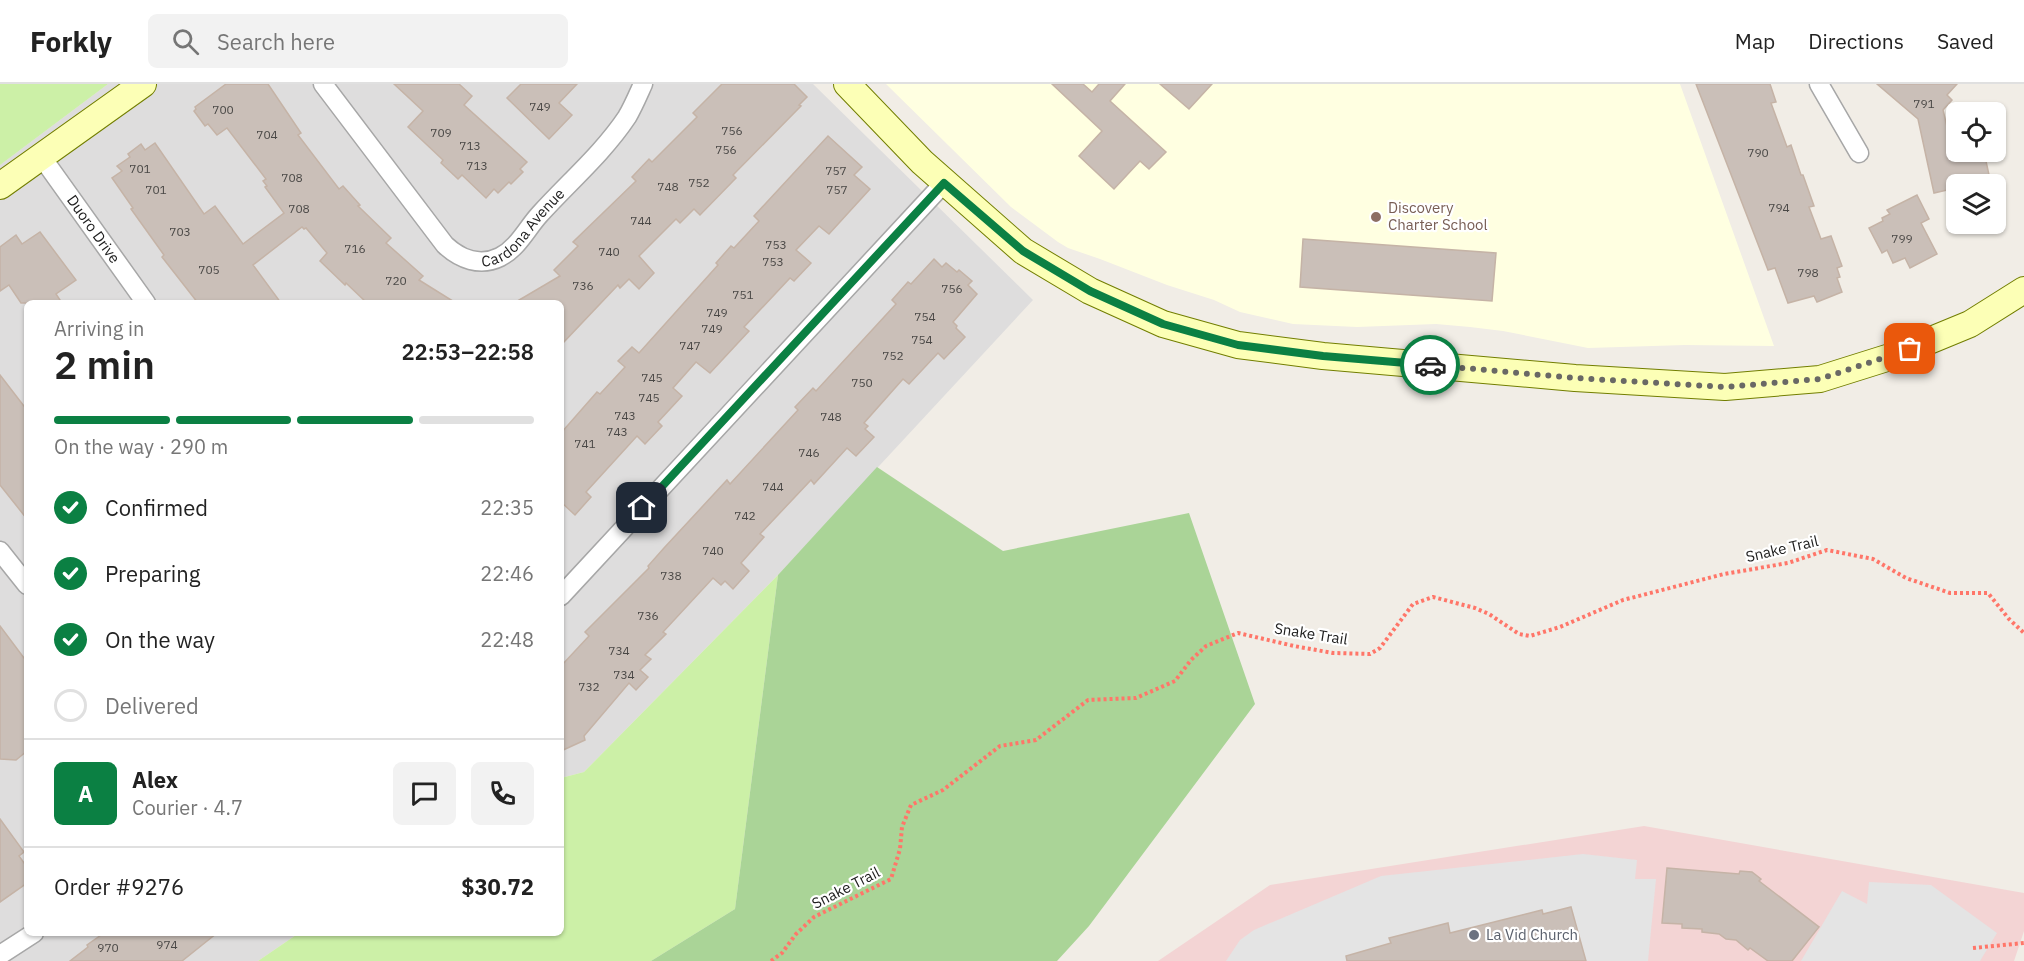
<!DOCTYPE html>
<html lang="en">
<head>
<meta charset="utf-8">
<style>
	:root { --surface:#fff; --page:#f2f2f2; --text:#222; --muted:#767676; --line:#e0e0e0; --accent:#0b8043 }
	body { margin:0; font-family:"IBM Plex Sans",sans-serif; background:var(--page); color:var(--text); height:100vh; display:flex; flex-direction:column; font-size:22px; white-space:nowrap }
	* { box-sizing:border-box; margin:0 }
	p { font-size:20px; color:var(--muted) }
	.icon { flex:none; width:33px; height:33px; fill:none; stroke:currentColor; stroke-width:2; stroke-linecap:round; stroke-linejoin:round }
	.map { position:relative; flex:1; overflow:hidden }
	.sheet { position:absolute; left:24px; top:216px; width:540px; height:636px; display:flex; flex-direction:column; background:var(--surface); border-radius:9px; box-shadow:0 2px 4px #0004 }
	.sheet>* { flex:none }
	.tools { position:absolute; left:1946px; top:18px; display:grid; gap:12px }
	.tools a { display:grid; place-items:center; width:60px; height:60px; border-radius:9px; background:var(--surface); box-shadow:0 2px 4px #0004; font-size:30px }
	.pin { position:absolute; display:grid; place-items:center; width:51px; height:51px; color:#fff; margin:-26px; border-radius:12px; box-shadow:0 3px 9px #0006 }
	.courier { position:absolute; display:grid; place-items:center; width:60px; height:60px; margin:-30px; border:4px solid #0b8043; border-radius:50%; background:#fff; color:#222; box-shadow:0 2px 8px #0007 }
	.summary em { font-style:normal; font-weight:600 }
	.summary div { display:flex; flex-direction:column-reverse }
	.summary { display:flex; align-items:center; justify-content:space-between; height:102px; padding:0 30px }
	h1 { font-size:39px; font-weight:600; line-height:45px }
	.bar { display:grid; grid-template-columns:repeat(4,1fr); gap:9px 6px; align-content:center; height:72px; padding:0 30px }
	.bar i { height:8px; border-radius:4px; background:var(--line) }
	.bar .on { background:var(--accent) }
	.bar p { grid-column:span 4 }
	.line { display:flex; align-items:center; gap:15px; padding:0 30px; border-top:2px solid var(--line) }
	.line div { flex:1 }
	.round { display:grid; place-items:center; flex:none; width:63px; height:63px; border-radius:9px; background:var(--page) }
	ol { padding:0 30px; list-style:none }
	li { display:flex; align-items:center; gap:18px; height:66px }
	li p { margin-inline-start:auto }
	li .icon { padding:6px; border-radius:50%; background:var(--accent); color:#fff; stroke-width:4 }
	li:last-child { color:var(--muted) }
	li i { width:33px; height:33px; border:3px solid var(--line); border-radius:50% }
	header { display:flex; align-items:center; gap:36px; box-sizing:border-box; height:84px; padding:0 30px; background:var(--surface); border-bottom:2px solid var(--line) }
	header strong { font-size:28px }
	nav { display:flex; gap:33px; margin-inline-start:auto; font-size:21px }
	.search { width:420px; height:54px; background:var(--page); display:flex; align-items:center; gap:15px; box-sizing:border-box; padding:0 21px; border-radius:9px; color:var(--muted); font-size:22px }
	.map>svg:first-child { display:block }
</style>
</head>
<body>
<header>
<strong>Forkly</strong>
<div class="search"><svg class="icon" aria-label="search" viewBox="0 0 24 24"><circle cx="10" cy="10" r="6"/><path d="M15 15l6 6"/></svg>Search here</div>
<nav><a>Map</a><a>Directions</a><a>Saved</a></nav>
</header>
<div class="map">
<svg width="2024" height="877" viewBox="0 0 2024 877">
	<rect width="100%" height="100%" fill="#f1ede6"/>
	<polygon fill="#dedddd" points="108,0 813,0 1033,216 778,491 584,688 561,694 561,219 27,219 27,849 299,849 258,877 0,877 0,81"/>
	<polygon fill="#f3d4d4" points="1644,742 2024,809 2024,847 2014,877 1158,877 1270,801"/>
	<polygon fill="#ffffe1" points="886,0 1680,0 1774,262 1685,261 1588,264 1503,247 1470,243 1436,240 1357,243 1293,240 1240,228 1214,216 1167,201 1100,175 1068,164 1058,158 1011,123"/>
	<g fill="#ccf0a7">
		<polygon points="0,0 108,0 0,81"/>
		<polygon points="778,491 735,825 651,877 258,877 299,849 561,849 561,694 584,688"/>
	</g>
	<polygon fill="#aad497" points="877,383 1003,467 1189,429 1255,620 1089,842 1057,877 651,877 735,825 778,491"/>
	<g fill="#e4e4e4">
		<polygon points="1583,770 1637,776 1635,795 1656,795 1648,877 1226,877 1240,856 1254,846 1381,792"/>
		<polygon points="1869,798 1931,801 1997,849 1980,877 1801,877 1842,807 1867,820"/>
	</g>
	<g fill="#cabfb8" stroke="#c5b3a6" stroke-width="1.5">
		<polygon points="226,0 268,0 301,49 298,51 339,105 343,102 360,121 358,122 391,154 386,159 423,192 419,196 456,219 367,219 346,199 345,201 320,177 327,169 306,144 304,145 302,143 253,181 281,219 198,219 162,173 164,171 131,125 133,124 112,94 122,87 117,82 130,73 128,70 141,60 145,66 155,59 204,130 215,122 243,160 284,129 265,103 267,102 263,97 266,95 227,44 217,51 208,40 205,42 194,27 196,25 195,23"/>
		<polygon points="394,0 459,0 472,12 464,21 527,78 520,85 523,88 511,100 509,98 498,109 494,105 486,114 462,91 458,95 441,79 443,76 408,43 423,27"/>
		<polygon points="521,0 577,0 559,19 572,31 549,55 507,14"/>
		<polygon points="722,0 794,0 807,13 799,21 801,22 733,91 736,94 700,131 694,125 680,139 676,135 639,172 654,189 639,205 629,195 620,204 618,201 561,261 561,219 514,219 560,192 554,186 578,162 573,158 636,97 632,93 649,75 652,78 697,33 693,29"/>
		<polygon points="1052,0 1083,0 1092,8 1099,0 1125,0 1110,17 1166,68 1149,85 1140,77 1114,105 1079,72 1102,47"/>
		<polygon points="1160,0 1212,0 1189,25"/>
		<polygon points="1696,0 1770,0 1776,18 1771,19 1787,63 1791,61 1801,91 1803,91 1814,122 1809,123 1821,155 1831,152 1842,182 1837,184 1840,193 1837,194 1842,208 1817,218 1814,212 1788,219 1775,184 1768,186"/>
		<polygon points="1877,0 1957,0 1947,11 1952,16 1943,26 1949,51 1956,49 1956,68 1984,68 1991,100 1956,100 1956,104 1934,109 1918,35"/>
		<polygon points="828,52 862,83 854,91 870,105 829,150 819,142 796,166 811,179 794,197 790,194 744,243 749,247 710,289 696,278 673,304 682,312 658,338 662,342 645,360 637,352 586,408 591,413 575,431 561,418 561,349 597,308 600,310 625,283 618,277 632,263 639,269 718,181 716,179 731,162 734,164 759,137 754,132"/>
		<polygon points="1917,111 1929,135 1921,139 1937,170 1910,184 1905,174 1893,179 1887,166 1882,169 1869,144 1883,137 1882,134 1890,130 1887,126"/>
		<polygon points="40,148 76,196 56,210 62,219 21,219 9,201 0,207 0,163 16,151 22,160"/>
		<polygon points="1303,155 1496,169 1492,217 1300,203"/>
		<polygon points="934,175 942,183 946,179 957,188 959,186 972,197 968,201 977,210 953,238 957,242 956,244 965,253 944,275 938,269 909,300 903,295 864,339 868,342 865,345 874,353 856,372 847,364 814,400 811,396 760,450 764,453 741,479 749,487 733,505 725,497 721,501 713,494 663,548 666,550 645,571 651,575 640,586 648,593 636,606 629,599 584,652 585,656 561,667 561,582 589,552 585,548 649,484 648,482 664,464 727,396 730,400 798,326 795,323 813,304 816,307 896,220 892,216 908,198 911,200"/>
		<polygon points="0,291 27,326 27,435 0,401"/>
		<polygon points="0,542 27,578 27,667 16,676 0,675"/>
		<polygon points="0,735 24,768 19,772 27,783 27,799 0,818"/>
		<polygon points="1667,784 1739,790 1740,787 1752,788 1761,795 1759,797 1819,843 1792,877 1768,877 1750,864 1748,866 1736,856 1726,855 1719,850 1702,848 1702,845 1682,844 1682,840 1662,839"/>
		<polygon points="1571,823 1586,877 1347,877 1346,872 1391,859 1389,854 1448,839 1450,849 1542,826 1543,830"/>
		<polygon points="104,849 217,849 182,877 70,877 88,863 87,861"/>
	</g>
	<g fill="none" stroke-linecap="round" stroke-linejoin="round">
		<g stroke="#a7a7a7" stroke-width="21">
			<g id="street">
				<path id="s1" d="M323,0L445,161C460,175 480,183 500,173C518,164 527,144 540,130C569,98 603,69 627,33C633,23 638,11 643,0"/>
				<polyline points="1819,0 1859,69"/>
				<path id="s2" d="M41,72L146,219"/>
				<polyline points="0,467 27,501"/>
				<polyline points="561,512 944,99"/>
				<polyline points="0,871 34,849"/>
			</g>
		</g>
		<g stroke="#727e00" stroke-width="28">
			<g id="secondary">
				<polyline points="847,0 922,78 1023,167 1090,207 1163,240 1238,261 1323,272 1575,294 1725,303 1820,295 1890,273 1970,240 2024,206"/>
				<polyline points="0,102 143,0"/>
			</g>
		</g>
		<g stroke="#ff7669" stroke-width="4" stroke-dasharray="3 3" stroke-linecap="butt">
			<polyline points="1973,864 2024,859"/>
			<polyline points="771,877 782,869 796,850 814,833 891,795 900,765 902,743 911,721 943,706 1000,662 1036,656 1088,616 1136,614 1175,597 1191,576 1206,562 1238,549 1294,562 1333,569 1370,570 1380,564 1413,520 1433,513 1475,524 1489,530 1519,550 1530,552 1560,543 1623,516 1724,490 1788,479 1827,466 1873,475 1906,494 1950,509 1988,509 2009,535 2024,549"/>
		</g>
		<use href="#street" stroke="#fff" stroke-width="18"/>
		<use href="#secondary" stroke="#fcffb6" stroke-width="26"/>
	</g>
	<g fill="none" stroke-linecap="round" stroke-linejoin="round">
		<polyline stroke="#696865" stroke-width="6" stroke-dasharray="0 10.8" points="1430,281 1575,294 1725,303 1820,295 1910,265"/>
		<polyline stroke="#0b8043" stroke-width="8" points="642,424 944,99 1023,167 1090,207 1163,240 1238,261 1323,272 1430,281"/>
	</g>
	<circle fill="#8d6e63" stroke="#fff" stroke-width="2" cx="1376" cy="133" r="6"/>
	<circle fill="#6b7280" stroke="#fff" stroke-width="2" cx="1474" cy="851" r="6"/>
	<g text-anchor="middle" stroke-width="4.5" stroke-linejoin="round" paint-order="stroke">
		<g font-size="12" fill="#4a4846">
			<text x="1924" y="24">791</text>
			<text x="540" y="27">749</text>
			<text x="223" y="30">700</text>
			<text x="732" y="51">756</text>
			<text x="441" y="53">709</text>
			<text x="267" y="55">704</text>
			<text x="470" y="66">713</text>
			<text x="726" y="70">756</text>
			<text x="1758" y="73">790</text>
			<text x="477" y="86">713</text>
			<text x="140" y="89">701</text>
			<text x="836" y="91">757</text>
			<text x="292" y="98">708</text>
			<text x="699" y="103">752</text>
			<text x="668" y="107">748</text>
			<text x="156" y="110">701</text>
			<text x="837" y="110">757</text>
			<text x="1779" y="128">794</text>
			<text x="299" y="129">708</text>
			<text x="641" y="141">744</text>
			<text x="180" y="152">703</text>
			<text x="1902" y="159">799</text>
			<text x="776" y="165">753</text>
			<text x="355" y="169">716</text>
			<text x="609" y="172">740</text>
			<text x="773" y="182">753</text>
			<text x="209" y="190">705</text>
			<text x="1808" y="193">798</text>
			<text x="396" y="201">720</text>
			<text x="583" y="206">736</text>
			<text x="952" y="209">756</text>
			<text x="743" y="215">751</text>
			<text x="717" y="233">749</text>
			<text x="925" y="237">754</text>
			<text x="712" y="249">749</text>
			<text x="922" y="260">754</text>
			<text x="690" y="266">747</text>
			<text x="893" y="276">752</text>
			<text x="652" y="298">745</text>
			<text x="862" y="303">750</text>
			<text x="649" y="318">745</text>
			<text x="625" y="336">743</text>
			<text x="831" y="337">748</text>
			<text x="617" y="352">743</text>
			<text x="585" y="364">741</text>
			<text x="809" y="373">746</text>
			<text x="773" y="407">744</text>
			<text x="745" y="436">742</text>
			<text x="713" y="471">740</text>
			<text x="671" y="496">738</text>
			<text x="648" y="536">736</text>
			<text x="619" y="571">734</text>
			<text x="624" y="595">734</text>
			<text x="589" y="607">732</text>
			<text x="167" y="865">974</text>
			<text x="108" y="868">970</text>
		</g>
		<g font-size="15" fill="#785e54" stroke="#fff" text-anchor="start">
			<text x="1388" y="129">Discovery<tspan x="1388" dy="17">Charter School</tspan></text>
		</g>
		<g font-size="15" fill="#202020" stroke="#fff">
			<text dy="5" stroke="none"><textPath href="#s1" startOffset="298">Cardona Avenue</textPath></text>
			<text dy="5" stroke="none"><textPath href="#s2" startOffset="90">Duoro Drive</textPath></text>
			<text transform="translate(1782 465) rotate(-13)" y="5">Snake Trail</text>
			<text transform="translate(1311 550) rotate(9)" y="5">Snake Trail</text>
			<text transform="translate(846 804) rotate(-27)" y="5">Snake Trail</text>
		</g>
		<g font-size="15" fill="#5b616d" stroke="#fff" text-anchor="start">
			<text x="1486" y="856">La Vid Church</text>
		</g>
	</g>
</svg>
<div class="tools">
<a><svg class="icon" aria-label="locate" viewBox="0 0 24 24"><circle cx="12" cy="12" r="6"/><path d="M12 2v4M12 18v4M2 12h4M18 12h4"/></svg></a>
<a><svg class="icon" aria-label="layers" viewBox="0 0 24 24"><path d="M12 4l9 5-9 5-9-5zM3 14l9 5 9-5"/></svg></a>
</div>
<div class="pin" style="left:1910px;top:265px;background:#ea580c"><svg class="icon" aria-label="bag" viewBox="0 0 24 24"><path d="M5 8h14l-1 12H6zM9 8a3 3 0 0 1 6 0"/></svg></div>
<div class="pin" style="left:642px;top:424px;background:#1f2937"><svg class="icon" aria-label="home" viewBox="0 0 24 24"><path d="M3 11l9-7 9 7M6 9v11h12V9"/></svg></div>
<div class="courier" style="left:1430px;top:281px"><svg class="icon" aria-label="car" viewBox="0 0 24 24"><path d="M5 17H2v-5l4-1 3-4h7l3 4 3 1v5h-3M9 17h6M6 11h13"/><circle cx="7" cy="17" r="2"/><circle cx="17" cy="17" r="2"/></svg></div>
<section class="sheet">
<div class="summary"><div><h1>2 min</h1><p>Arriving in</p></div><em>22:53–22:58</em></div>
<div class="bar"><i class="on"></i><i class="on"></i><i class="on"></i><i></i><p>On the way · 290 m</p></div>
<ol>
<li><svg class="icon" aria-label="check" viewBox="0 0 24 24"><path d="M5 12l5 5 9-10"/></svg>Confirmed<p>22:35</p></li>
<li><svg class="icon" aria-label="check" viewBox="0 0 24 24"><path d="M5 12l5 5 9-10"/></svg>Preparing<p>22:46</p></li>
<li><svg class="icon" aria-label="check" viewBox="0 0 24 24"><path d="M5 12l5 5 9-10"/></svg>On the way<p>22:48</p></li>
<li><i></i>Delivered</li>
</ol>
<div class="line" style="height:108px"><b class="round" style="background:var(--accent);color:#fff">A</b><div><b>Alex</b><p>Courier · 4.7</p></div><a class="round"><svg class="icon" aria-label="chat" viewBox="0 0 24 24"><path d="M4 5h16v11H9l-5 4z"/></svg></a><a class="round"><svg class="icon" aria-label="phone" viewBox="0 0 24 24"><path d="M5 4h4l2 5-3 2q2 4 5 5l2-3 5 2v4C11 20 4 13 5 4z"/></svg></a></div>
<div class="line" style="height:78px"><div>Order #9276</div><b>$30.72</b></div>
</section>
</div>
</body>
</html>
